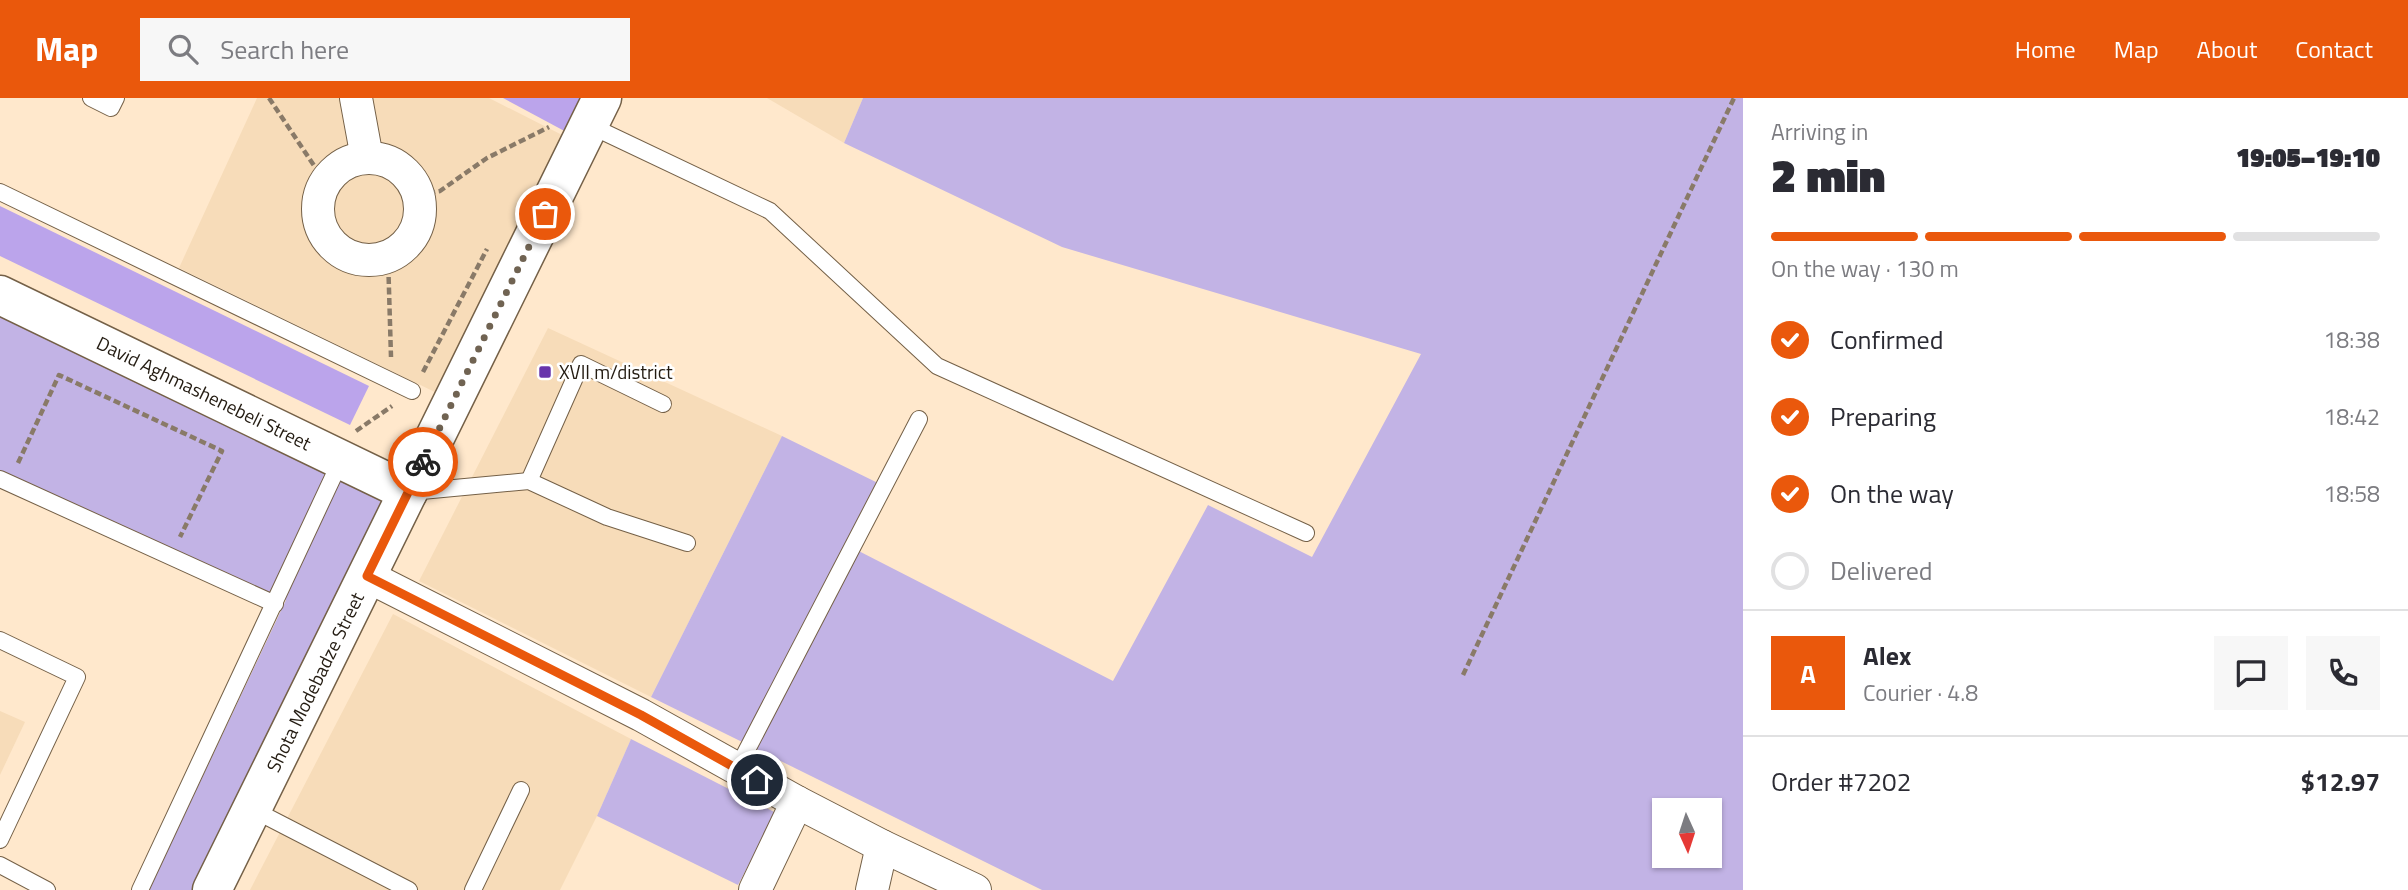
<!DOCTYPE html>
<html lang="en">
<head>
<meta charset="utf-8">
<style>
	:root { --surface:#fff; --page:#f7f7f7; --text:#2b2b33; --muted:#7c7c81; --line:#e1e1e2; --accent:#ea580c }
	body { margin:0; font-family:"Titillium Web",sans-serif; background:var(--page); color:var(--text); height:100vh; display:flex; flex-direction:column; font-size:26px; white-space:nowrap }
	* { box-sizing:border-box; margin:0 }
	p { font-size:23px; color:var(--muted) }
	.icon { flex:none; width:38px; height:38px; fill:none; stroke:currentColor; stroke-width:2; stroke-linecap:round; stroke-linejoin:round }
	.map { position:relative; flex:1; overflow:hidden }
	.sheet { display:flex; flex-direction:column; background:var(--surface); width:665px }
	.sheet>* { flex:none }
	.needle { width:46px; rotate:177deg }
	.controls { position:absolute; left:1652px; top:700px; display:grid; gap:14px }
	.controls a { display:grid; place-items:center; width:70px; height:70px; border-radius:0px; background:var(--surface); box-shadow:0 2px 5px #0004; font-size:35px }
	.pin { position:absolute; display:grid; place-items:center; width:60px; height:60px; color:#fff; margin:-30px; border:4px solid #fff; border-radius:50%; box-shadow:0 2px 7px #0007 }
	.courier { position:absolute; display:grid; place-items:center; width:70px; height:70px; margin:-35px; border:5px solid #ea580c; border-radius:50%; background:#fff; color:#222; box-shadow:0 2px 9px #0007 }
	.overview em { font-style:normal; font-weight:800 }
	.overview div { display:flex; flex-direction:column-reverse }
	.overview { display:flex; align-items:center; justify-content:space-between; height:119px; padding:0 28px }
	h1 { font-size:46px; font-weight:800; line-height:52px }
	.bar { display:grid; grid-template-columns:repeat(4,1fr); gap:10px 7px; align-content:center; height:84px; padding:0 28px }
	.bar i { height:9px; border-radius:5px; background:var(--line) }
	.bar .active { background:var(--accent) }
	.bar p { grid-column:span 4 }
	.line { display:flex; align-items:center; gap:18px; padding:0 28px; border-top:2px solid var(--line) }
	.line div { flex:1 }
	.round { display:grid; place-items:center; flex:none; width:74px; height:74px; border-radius:0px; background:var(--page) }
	ol { padding:0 28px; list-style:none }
	li { display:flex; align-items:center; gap:21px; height:77px }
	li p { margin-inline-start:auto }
	li .icon { padding:7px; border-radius:50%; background:var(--accent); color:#fff; stroke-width:4 }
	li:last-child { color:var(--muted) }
	li i { width:38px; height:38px; border:4px solid var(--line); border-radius:50% }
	header { display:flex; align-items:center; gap:42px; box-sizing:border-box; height:98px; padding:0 35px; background:var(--accent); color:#fff }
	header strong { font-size:33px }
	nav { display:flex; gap:38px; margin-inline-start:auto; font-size:24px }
	.search { width:490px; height:63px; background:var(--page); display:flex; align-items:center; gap:18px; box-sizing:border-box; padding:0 24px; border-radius:0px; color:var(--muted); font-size:26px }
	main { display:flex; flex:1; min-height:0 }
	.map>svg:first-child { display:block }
</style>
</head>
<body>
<header>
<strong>Map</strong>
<div class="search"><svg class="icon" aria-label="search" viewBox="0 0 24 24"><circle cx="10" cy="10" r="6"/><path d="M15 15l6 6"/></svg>Search here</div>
<nav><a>Home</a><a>Map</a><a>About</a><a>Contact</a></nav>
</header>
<main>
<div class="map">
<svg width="1743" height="792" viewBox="0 0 1743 792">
	<rect width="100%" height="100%" fill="#ffe8cc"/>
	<g fill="#f7dcb9">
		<polygon points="257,0 489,0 568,40 441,297 179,170"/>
		<polygon points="767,0 863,0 844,45"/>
		<polygon points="548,230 782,338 651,599 419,483"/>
		<polygon points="393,516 631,641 597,718 560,792 250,792"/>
		<polygon points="0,613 25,624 0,677"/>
	</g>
	<g fill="#c2b3e5" fill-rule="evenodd">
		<path d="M863,0H1743V792H1042L651,599L782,338L880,386L845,446L1113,583L1208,407L1312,459L1421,256L1062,149L844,45ZM1664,712H1710V758H1664Z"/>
		<polygon points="0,211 382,403 389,434 206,792 149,792 286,502 0,373"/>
		<polygon points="631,641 776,715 738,787 597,718"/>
	</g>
	<g fill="#bba4eb">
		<polygon points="503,0 588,0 570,36"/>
		<polygon points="0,108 369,288 350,327 0,158"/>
	</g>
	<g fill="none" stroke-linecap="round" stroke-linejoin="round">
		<g stroke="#746047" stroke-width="18">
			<g id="lane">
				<polyline points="91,0 111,10 116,0"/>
				<polyline points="589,27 770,113 937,268 1306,435"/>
				<polyline points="0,94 412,293"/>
				<polyline points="0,381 275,506"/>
				<polyline points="529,383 581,266 663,306"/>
				<polyline points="411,394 529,383 607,419 687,445"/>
				<polyline points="0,542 77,579 0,742"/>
				<polyline points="737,671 919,321"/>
				<polyline points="252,711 409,792"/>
				<polyline points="0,767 47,792"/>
				<polyline points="140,792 341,362"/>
				<polyline points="473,792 521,692"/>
			</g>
		</g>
		<g stroke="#746047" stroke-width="34">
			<g id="street">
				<polyline points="356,0 367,60"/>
				<circle cx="369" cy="111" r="51"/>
				<polyline points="367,478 641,617 797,704 882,748 975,792"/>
				<polyline points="755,792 797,704"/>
				<polyline points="872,792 882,748"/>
			</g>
		</g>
		<g stroke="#746047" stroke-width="41">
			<g id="secondary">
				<polyline points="0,197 408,394"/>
				<polyline points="212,792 602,0"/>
			</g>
		</g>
		<g stroke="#897a68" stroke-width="4.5" stroke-dasharray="7 3.5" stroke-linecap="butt">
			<polyline points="269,0 325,84"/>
			<polyline points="418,97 440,93 487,60 549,29"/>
			<polyline points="388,158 391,259"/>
			<polyline points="423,274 487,151"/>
			<polyline points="356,333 392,308"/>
			<polyline points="18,365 59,277 222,353 180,439"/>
			<polyline points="1463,577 1734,0"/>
		</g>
		<use href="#lane" stroke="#fff" stroke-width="16"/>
		<use href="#street" stroke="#fff" stroke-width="32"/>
		<use href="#secondary" stroke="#fff" stroke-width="38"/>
	</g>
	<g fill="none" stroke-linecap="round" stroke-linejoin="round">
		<polyline stroke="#706352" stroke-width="7" stroke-dasharray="0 12.6" points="423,364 545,116"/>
		<polyline stroke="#ea580c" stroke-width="9" points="423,364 367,478 641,617 757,682"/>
	</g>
	<rect fill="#6734ab" stroke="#fff" stroke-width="2.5" x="538" y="267" width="14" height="14" rx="3.5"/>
	<g text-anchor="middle" stroke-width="5" stroke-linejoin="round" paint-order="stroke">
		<g font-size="19" fill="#231b11" stroke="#fff" text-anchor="start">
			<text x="559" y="281">XVII m/district</text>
		</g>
		<g font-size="19" fill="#231b11" stroke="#fff">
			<text transform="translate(204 295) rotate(26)" y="7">David Aghmashenebeli Street</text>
			<text transform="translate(315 584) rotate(-64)" y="7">Shota Modebadze Street</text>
		</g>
	</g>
</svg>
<div class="controls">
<a><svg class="needle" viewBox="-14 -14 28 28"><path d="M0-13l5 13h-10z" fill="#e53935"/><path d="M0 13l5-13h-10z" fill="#7c7c81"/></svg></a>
</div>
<div class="pin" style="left:545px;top:116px;background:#ea580c"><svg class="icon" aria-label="bag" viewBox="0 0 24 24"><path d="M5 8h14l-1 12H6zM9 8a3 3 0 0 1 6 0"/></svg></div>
<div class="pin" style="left:757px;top:682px;background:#1f2937"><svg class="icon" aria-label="home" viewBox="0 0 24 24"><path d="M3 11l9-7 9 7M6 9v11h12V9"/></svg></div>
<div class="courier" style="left:423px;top:364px"><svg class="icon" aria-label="bike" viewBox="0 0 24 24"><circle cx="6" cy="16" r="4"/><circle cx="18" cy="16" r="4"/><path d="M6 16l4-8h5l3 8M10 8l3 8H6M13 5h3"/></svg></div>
</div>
<section class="sheet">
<div class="overview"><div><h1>2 min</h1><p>Arriving in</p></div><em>19:05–19:10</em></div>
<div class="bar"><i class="active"></i><i class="active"></i><i class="active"></i><i></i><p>On the way · 130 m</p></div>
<ol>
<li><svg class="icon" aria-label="check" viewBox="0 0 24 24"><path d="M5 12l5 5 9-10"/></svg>Confirmed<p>18:38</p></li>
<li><svg class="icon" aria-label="check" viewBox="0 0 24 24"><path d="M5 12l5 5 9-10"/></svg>Preparing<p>18:42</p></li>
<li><svg class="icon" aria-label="check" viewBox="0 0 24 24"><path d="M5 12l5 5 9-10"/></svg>On the way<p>18:58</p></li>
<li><i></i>Delivered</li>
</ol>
<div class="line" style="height:126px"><b class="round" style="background:var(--accent);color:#fff">A</b><div><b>Alex</b><p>Courier · 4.8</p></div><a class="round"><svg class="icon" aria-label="chat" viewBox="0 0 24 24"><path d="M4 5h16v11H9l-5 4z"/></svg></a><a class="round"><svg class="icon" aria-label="phone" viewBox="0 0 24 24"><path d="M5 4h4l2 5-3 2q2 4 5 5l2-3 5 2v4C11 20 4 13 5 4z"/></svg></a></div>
<div class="line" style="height:91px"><div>Order #7202</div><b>$12.97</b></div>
</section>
</main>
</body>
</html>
